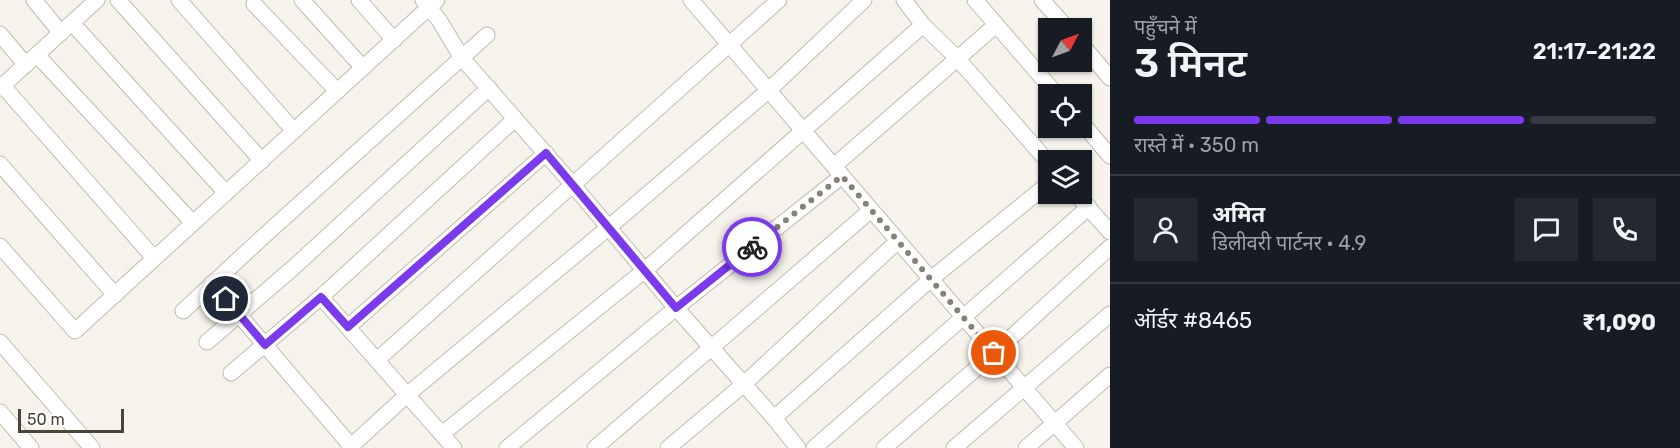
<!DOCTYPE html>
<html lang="hi">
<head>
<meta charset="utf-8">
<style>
	:root { --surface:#171b24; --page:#242831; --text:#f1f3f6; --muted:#9ea1a6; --line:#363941; --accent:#7c3aed }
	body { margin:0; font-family:Rubik,"Noto Sans Devanagari",sans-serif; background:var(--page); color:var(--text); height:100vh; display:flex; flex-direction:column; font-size:22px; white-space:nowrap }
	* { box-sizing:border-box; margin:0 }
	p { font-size:20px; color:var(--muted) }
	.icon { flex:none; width:33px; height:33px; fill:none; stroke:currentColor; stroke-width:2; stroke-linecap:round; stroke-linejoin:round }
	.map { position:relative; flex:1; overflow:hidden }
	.sheet { display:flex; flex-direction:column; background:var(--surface); width:570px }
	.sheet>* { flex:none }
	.needle { width:39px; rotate:49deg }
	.fabs { position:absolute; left:1038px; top:18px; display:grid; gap:12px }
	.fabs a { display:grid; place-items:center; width:54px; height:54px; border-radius:0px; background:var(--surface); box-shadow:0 2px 4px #0004; font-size:30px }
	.scale { position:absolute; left:18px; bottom:15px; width:106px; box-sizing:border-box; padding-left:6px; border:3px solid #4b4439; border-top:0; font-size:16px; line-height:21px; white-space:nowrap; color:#4b4439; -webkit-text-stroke:4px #fff; paint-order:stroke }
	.pin { position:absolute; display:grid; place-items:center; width:51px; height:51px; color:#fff; margin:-26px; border:3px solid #fff; border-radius:50%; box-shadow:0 2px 6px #0007 }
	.courier { position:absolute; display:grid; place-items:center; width:60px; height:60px; margin:-30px; border:4px solid #7c3aed; border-radius:50%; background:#fff; color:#222; box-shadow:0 2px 8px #0007 }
	.overview em { font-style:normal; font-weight:600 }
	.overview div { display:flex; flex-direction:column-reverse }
	.overview { display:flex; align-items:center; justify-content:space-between; height:102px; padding:0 24px }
	h1 { font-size:39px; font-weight:600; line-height:45px }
	.bar { display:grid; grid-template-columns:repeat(4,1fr); gap:9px 6px; align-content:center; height:72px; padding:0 24px }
	.bar i { height:8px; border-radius:4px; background:var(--line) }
	.bar .on { background:var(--accent) }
	.bar p { grid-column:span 4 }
	.line { display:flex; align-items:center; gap:15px; padding:0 24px; border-top:2px solid var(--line) }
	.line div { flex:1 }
	.round { display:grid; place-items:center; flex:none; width:63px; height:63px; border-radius:0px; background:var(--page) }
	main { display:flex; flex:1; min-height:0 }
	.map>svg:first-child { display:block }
</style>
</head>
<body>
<main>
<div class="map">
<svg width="1110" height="448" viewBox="0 0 1110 448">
	<rect width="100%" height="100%" fill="#f6f3ec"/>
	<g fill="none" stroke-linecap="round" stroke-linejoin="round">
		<g stroke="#c2bbae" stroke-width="17">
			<g id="street">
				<polyline points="34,0 61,33"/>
				<polyline points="118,0 262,161"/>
				<polyline points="179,0 294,131"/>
				<polyline points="302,0 363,68"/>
				<polyline points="359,0 394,40"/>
				<polyline points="423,0 439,20 462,58 573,185 676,308 774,418 798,448"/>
				<polyline points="691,0 1076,448"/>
				<polyline points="904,0 923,25 957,58 1048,162"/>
				<polyline points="975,0 1056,94"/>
				<polyline points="1042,0 1067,28"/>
				<polyline points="254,4 337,91"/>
				<polyline points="72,23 226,193"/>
				<polyline points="0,34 26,65"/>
				<polyline points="1082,45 1110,78"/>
				<polyline points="37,55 193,223"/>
				<polyline points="3,86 154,258"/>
				<polyline points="0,88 97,0"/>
				<polyline points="1082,123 1110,156"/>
				<polyline points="0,164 115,295"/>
				<polyline points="834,166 996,25"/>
				<polyline points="1076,194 1110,232"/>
				<polyline points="0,246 75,331 437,0"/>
				<polyline points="212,283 351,446"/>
				<polyline points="321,297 454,448"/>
				<polyline points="183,311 265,235 487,35"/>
				<polyline points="348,327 546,153"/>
				<polyline points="0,342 92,448"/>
				<polyline points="207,342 294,267 489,88"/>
				<polyline points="377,360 779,0"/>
				<polyline points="231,373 321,297 515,119"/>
				<polyline points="0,412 31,448"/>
				<polyline points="774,418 931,279 1048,184"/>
				<polyline points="442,434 645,270 923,25"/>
				<polyline points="349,448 408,394 608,228 769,90 864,0"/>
				<polyline points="507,448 676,308 842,176"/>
				<polyline points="595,448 871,210"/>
				<polyline points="668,448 744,384 898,241"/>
				<polyline points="814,448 1089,207"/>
				<polyline points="884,448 994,353 1110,247"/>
				<polyline points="954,448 1110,314"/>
				<polyline points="1026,448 1110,375"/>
			</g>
		</g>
		<use href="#street" stroke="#fff" stroke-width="15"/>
	</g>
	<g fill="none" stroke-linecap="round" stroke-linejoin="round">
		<polyline stroke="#878178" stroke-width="6" stroke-dasharray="0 10.8" points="752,247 842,176 994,353"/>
		<polyline stroke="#7c3aed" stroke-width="8" points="226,299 265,345 321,297 348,327 546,153 676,308 752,247"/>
	</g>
</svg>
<div class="fabs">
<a><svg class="needle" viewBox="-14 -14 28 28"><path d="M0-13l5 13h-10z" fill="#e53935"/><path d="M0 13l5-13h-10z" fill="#9ea1a6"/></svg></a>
<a><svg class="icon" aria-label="locate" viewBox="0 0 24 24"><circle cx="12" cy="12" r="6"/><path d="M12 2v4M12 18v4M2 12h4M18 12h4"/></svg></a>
<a><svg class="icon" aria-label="layers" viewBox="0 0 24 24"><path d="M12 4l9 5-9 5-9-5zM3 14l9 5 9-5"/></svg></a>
</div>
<div class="scale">50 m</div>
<div class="pin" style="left:994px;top:353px;background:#ea580c"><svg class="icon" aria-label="bag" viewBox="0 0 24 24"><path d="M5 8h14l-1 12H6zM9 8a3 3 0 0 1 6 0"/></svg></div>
<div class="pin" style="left:226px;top:299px;background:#1f2937"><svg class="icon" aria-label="home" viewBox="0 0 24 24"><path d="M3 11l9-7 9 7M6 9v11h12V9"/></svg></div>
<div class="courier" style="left:752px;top:247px"><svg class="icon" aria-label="bike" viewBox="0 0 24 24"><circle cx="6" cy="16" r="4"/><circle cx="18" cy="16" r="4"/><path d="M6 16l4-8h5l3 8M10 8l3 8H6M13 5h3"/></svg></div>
</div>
<section class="sheet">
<div class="overview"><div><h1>3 मिनट</h1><p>पहुँचने में</p></div><em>21:17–21:22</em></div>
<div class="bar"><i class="on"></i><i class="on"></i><i class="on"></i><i></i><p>रास्ते में · 350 m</p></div>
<div class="line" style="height:108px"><a class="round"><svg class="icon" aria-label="person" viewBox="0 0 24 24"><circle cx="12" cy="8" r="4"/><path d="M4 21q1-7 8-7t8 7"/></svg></a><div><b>अमित</b><p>डिलीवरी पार्टनर · 4.9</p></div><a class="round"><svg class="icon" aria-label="chat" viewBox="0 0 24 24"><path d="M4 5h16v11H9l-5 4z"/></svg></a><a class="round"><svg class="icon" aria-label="phone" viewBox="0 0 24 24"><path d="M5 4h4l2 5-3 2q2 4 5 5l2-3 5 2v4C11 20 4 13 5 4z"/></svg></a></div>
<div class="line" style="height:78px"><div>ऑर्डर #8465</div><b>₹1,090</b></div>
</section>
</main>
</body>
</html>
